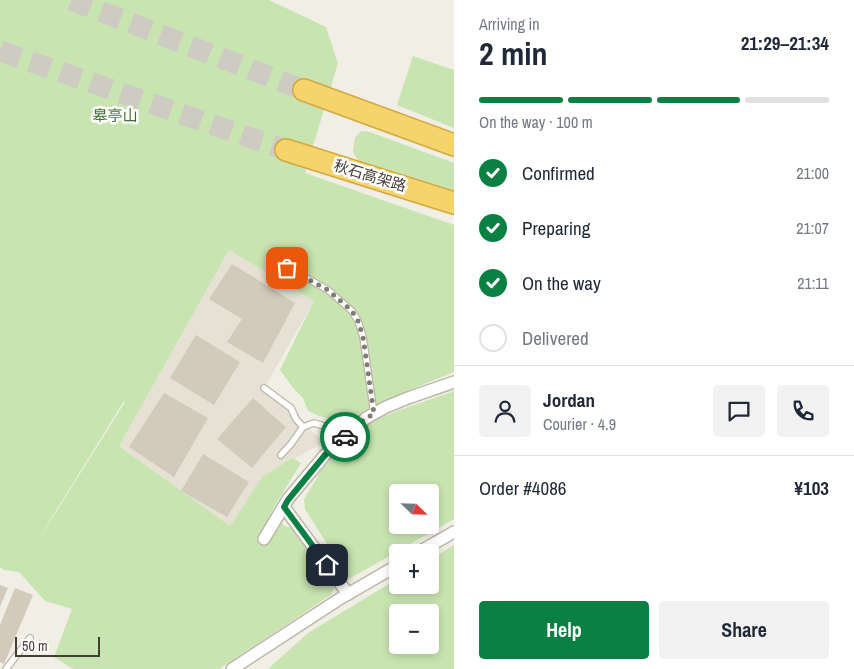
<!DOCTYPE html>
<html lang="en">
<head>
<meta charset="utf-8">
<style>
	:root { --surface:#fff; --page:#f2f2f3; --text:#1f2937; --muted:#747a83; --line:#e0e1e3; --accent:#0b8043 }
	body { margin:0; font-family:"Archivo Narrow","Noto Sans SC",sans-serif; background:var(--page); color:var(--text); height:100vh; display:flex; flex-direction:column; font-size:19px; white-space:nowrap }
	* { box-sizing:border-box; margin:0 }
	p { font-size:16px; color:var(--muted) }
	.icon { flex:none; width:28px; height:28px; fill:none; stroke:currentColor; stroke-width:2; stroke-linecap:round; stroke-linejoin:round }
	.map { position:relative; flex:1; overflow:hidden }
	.panel { display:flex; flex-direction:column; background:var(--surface); width:400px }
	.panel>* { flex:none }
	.needle { width:32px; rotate:113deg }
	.fabs { position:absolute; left:389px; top:484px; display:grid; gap:10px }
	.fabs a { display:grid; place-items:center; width:50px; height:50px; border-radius:5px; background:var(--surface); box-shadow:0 2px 8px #0003; font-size:25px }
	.scale { position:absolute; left:15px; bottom:12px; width:85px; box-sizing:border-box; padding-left:5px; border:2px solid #443f35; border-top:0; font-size:14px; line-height:18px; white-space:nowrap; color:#443f35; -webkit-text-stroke:4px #fff; paint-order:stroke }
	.pin { position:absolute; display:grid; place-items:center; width:42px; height:42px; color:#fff; margin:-21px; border-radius:10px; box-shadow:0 2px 8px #0006 }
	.courier { position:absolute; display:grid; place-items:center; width:50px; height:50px; margin:-25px; border:4px solid #0b8043; border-radius:50%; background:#fff; color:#222; box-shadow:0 1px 6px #0007 }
	.headline em { font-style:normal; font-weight:800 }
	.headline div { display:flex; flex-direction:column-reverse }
	.headline { display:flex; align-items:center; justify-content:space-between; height:85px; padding:0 25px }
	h1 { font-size:32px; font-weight:800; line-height:38px }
	.bar { display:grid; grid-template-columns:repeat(4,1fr); gap:8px 5px; align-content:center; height:60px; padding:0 25px }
	.bar i { height:6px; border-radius:4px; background:var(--line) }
	.bar .active { background:var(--accent) }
	.bar p { grid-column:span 4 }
	.line { display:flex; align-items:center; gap:12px; padding:0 25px; border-top:1px solid var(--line) }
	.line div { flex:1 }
	.round { display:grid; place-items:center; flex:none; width:52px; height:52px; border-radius:5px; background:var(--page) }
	ol { padding:0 25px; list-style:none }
	li { display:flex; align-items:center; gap:15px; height:55px }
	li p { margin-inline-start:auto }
	li .icon { padding:5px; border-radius:50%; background:var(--accent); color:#fff; stroke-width:4 }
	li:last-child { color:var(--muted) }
	li i { width:28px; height:28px; border:2px solid var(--line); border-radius:50% }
	.primary-button { display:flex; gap:10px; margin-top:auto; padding:10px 25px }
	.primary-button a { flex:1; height:58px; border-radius:5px; background:var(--accent); color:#fff; font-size:20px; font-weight:800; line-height:58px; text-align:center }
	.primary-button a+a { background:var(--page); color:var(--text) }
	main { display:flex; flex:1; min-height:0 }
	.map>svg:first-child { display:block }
</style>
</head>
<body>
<main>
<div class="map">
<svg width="454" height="669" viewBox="0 0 454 669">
	<rect width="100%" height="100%" fill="#f1efe5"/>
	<polygon fill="#e5e1d4" points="229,250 314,301 264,388 324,442 262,477 230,526 119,446"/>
	<g fill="#c8e4b0" fill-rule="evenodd">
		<path d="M0,0H269L326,27L338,63L305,173L454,225V372L382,401L351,418L335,420L319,416L308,411L303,398L293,388L280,370L314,301L229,250L119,446L230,526L262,477L293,458L301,463L271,512L285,526L291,528L334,588L331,595L219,669H73L54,657L72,609L45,601L19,572L4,570L0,567ZM124,401L125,402L36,544L52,517Z"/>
		<polygon points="413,56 454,70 454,128 397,105"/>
		<polygon points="361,131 370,132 454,163 454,191 358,160 353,152 355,138"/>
		<path d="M454,391V519L349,579L305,509L304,499L323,468L372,422L397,411ZM398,492H430V525H398Z"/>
		<path d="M454,545V669H268L308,633L397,579L398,585H430V560ZM398,612H430V645H398Z"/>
	</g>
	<g fill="#d2cbbb">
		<polygon points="232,264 295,303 263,363 227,342 242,319 209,299"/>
		<polygon points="196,335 240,362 214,405 170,378"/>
		<polygon points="164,393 208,418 174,477 129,447"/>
		<polygon points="253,398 286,427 252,468 217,439"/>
		<polygon points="203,454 249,482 227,517 181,491"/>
		<polygon points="0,585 8,588 0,607"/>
		<polygon points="15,588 33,595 4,664 0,662 0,625"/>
	</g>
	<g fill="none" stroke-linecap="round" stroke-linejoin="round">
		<g stroke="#ceccc2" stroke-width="21" stroke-dasharray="21 11" stroke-linecap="butt">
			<polyline points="71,0 304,90"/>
			<polyline points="0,51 286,150"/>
		</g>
		<g stroke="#bcb7a9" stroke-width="8">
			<g id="lane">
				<polyline points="274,260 328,290 352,311 358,321 363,337 374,414"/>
				<polyline points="264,388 291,408 296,419 303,427"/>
				<polyline points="281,455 291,444 303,427 314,423 324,426 332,431 347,435"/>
				<polyline points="6,669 30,638"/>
			</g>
		</g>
		<g stroke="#bcb7a9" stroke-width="14">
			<g id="street">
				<polyline points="284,507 348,594"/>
				<polyline points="264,539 288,499 325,455 366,418 386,407 408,398 454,382"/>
				<polyline points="419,552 454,532"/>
				<polyline points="232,669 341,598 398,565"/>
			</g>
		</g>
		<g stroke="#d3a83d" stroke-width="24">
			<g id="highway">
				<polyline points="304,90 454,145"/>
				<polyline points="286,150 454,203"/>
			</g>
		</g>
		<use href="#lane" stroke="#fff" stroke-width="5.5"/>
		<use href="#street" stroke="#fff" stroke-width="11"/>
		<use href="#highway" stroke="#f5d36d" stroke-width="21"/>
	</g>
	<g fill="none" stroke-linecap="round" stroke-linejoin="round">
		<polyline stroke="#817d73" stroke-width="5" stroke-dasharray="0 9" points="287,268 328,290 352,311 358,321 363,337 374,414 366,418 345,437"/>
		<polyline stroke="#0b8043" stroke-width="6" points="327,565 284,507 288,500 325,455 345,437"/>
	</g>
	<g text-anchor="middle" stroke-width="5" stroke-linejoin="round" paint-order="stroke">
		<g font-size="15" fill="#41712c" stroke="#fff">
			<text x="115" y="121">皋亭山</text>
		</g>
		<g font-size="15" fill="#443f35" stroke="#fff">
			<text transform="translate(370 176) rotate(17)" y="5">秋石高架路</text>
		</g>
	</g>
</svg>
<div class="fabs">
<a><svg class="needle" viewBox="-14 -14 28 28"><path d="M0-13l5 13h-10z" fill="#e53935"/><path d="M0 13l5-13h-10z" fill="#747a83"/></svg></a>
<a>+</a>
<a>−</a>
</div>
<div class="scale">50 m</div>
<div class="pin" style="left:287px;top:268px;background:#ea580c"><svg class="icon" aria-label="bag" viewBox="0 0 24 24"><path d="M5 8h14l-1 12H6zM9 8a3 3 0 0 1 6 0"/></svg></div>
<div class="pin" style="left:327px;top:565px;background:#1f2937"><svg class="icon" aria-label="home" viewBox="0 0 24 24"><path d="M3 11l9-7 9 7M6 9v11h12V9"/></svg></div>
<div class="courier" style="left:345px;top:437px"><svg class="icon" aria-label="car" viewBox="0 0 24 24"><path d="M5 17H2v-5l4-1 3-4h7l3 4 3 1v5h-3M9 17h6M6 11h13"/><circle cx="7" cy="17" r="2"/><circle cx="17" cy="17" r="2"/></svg></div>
</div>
<section class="panel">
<div class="headline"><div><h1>2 min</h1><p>Arriving in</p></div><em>21:29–21:34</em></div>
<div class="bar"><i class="active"></i><i class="active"></i><i class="active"></i><i></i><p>On the way · 100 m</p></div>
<ol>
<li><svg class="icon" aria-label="check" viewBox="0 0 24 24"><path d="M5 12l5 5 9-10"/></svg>Confirmed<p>21:00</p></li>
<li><svg class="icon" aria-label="check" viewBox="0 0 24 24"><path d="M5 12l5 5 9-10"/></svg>Preparing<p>21:07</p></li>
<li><svg class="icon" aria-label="check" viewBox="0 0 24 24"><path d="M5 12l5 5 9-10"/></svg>On the way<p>21:11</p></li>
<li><i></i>Delivered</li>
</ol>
<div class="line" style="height:90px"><a class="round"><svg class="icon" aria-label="person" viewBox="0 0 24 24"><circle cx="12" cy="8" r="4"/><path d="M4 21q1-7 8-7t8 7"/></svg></a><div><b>Jordan</b><p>Courier · 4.9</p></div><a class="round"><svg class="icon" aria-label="chat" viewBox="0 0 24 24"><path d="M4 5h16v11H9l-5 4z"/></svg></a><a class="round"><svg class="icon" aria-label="phone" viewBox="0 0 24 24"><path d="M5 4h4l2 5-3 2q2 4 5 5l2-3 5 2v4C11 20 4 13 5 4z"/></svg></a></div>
<div class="line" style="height:65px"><div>Order #4086</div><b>¥103</b></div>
<div class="primary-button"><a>Help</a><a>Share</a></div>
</section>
</main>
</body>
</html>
